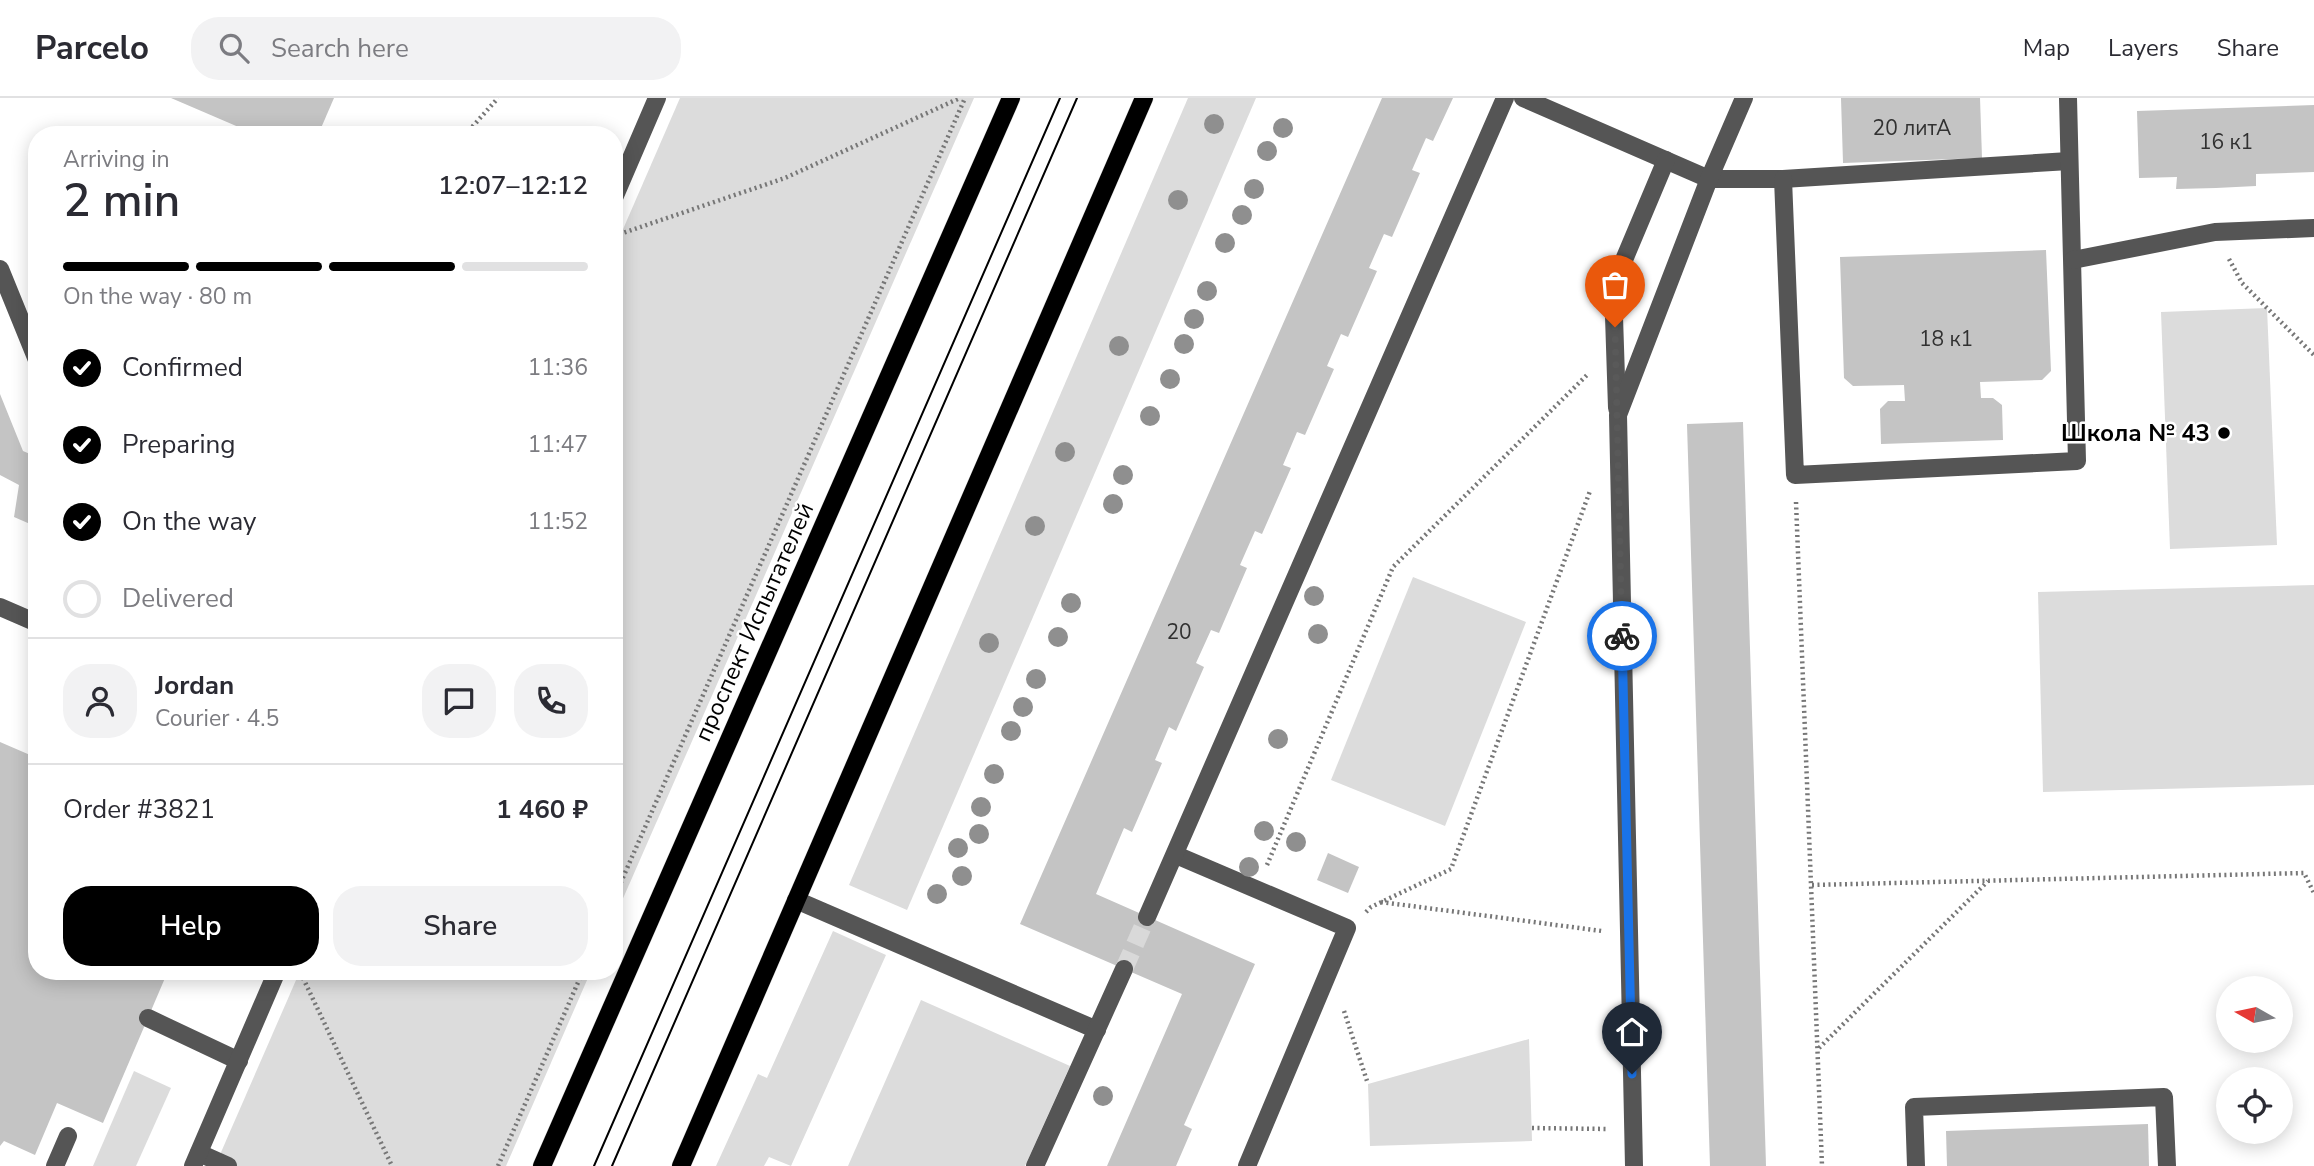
<!DOCTYPE html>
<html lang="en">
<head>
<meta charset="utf-8">
<style>
	:root { --surface:#fff; --page:#f2f2f3; --text:#2b2b33; --muted:#7c7c81; --line:#e1e1e2; --accent:#000 }
	body { margin:0; font-family:"Nunito Sans",sans-serif; background:var(--page); color:var(--text); height:100vh; display:flex; flex-direction:column; font-size:26px; white-space:nowrap }
	* { box-sizing:border-box; margin:0 }
	p { font-size:23px; color:var(--muted) }
	.icon { flex:none; width:38px; height:38px; fill:none; stroke:currentColor; stroke-width:2; stroke-linecap:round; stroke-linejoin:round }
	.map { position:relative; flex:1; overflow:hidden }
	.sheet { position:absolute; left:28px; top:28px; width:595px; height:854px; display:flex; flex-direction:column; background:var(--surface); border-radius:28px; box-shadow:0 4px 18px #0003 }
	.sheet>* { flex:none }
	.needle { width:46px; rotate:279deg }
	.buttons { position:absolute; left:2216px; top:878px; display:grid; gap:14px }
	.buttons a { display:grid; place-items:center; width:77px; height:77px; border-radius:50%; background:var(--surface); box-shadow:0 4px 18px #0003; font-size:35px }
	.pin { position:absolute; display:grid; place-items:center; width:60px; height:60px; color:#fff; margin:-72px -30px; border-radius:50% 50% 50% 0; rotate:-45deg; box-shadow:0 0 7px #0007 }
	.pin .icon { rotate:45deg }
	.courier { position:absolute; display:grid; place-items:center; width:70px; height:70px; margin:-35px; border:5px solid #1a73e8; border-radius:50%; background:#fff; color:#222; box-shadow:0 2px 9px #0007 }
	.overview em { font-style:normal; font-weight:600 }
	.overview div { display:flex; flex-direction:column-reverse }
	.overview { display:flex; align-items:center; justify-content:space-between; height:119px; padding:0 35px }
	h1 { font-size:46px; font-weight:600; line-height:52px }
	.bar { display:grid; grid-template-columns:repeat(4,1fr); gap:10px 7px; align-content:center; height:84px; padding:0 35px }
	.bar i { height:9px; border-radius:5px; background:var(--line) }
	.bar .selected { background:var(--accent) }
	.bar p { grid-column:span 4 }
	.line { display:flex; align-items:center; gap:18px; padding:0 35px; border-top:2px solid var(--line) }
	.line div { flex:1 }
	.round { display:grid; place-items:center; flex:none; width:74px; height:74px; border-radius:28px; background:var(--page) }
	ol { padding:0 35px; list-style:none }
	li { display:flex; align-items:center; gap:21px; height:77px }
	li p { margin-inline-start:auto }
	li .icon { padding:7px; border-radius:50%; background:var(--accent); color:#fff; stroke-width:4 }
	li:last-child { color:var(--muted) }
	li i { width:38px; height:38px; border:4px solid var(--line); border-radius:50% }
	.primary-button { display:flex; gap:14px; margin-top:auto; padding:14px 35px }
	.primary-button a { flex:1; height:80px; border-radius:28px; background:var(--accent); color:#fff; font-size:28px; font-weight:600; line-height:80px; text-align:center }
	.primary-button a+a { background:var(--page); color:var(--text) }
	header { display:flex; align-items:center; gap:42px; box-sizing:border-box; height:98px; padding:0 35px; background:var(--surface); border-bottom:2px solid var(--line) }
	header strong { font-size:33px }
	nav { display:flex; gap:38px; margin-inline-start:auto; font-size:24px }
	.search { width:490px; height:63px; background:var(--page); display:flex; align-items:center; gap:18px; box-sizing:border-box; padding:0 24px; border-radius:28px; color:var(--muted); font-size:26px }
	.map>svg:first-child { display:block }
</style>
</head>
<body>
<header>
<strong>Parcelo</strong>
<div class="search"><svg class="icon" aria-label="search" viewBox="0 0 24 24"><circle cx="10" cy="10" r="6"/><path d="M15 15l6 6"/></svg>Search here</div>
<nav><a>Map</a><a>Layers</a><a>Share</a></nav>
</header>
<div class="map">
<svg width="2314" height="1068" viewBox="0 0 2314 1068">
	<rect width="100%" height="100%" fill="#fff"/>
	<g fill="#dcdcdc">
		<polygon points="680,0 974,0 614,821 614,152"/>
		<polygon points="1188,0 1256,0 907,812 849,787"/>
		<polygon points="2267,210 2277,447 2170,451 2161,214"/>
		<polygon points="1413,479 1526,524 1445,728 1331,682"/>
		<polygon points="2314,487 2314,687 2043,694 2038,494"/>
		<polygon points="833,833 886,857 791,1068 769,1059 764,1068 716,1068 758,976 767,980"/>
		<polygon points="300,873 591,873 506,1068 215,1068"/>
		<polygon points="921,902 1070,968 1025,1068 848,1068"/>
		<polygon points="1529,941 1532,1043 1370,1048 1368,986"/>
		<polygon points="134,973 171,990 136,1068 93,1068"/>
	</g>
	<g fill="#c4c4c4">
		<polygon points="171,0 334,0 318,37 257,37"/>
		<polygon points="1382,0 1453,0 1433,43 1426,40 1412,72 1420,75 1392,139 1384,136 1369,170 1377,173 1348,239 1341,236 1327,268 1334,271 1305,337 1297,334 1283,367 1291,370 1262,436 1255,433 1240,467 1247,470 1219,535 1211,532 1196,565 1204,569 1176,633 1169,629 1155,662 1162,665 1132,734 1124,730 1096,796 1255,866 1184,1027 1192,1031 1176,1068 1107,1068 1182,896 1020,826"/>
		<polygon points="1841,0 1980,0 1982,60 1843,65"/>
		<polygon points="2314,7 2314,74 2256,76 2256,88 2216,90 2176,91 2177,79 2139,80 2137,13"/>
		<polygon points="2046,152 2051,273 2042,282 1980,284 1981,300 1993,300 2002,307 2003,342 1881,346 1880,311 1888,303 1905,303 1904,287 1853,288 1844,280 1840,159"/>
		<polygon points="0,296 23,353 37,359 37,429 14,419 19,387 0,377"/>
		<polygon points="1743,324 1766,1068 1710,1068 1687,326"/>
		<polygon points="0,644 37,660 37,873 168,873 103,1025 57,1005 35,1057 4,1043 0,1048"/>
		<polygon points="1328,755 1359,769 1348,795 1317,782"/>
		<polygon points="2148,1026 2149,1068 1947,1068 1946,1033"/>
	</g>
	<g fill="none" stroke-linecap="round" stroke-linejoin="round">
		<polyline stroke="#d9d9d9" stroke-width="18" stroke-dasharray="18 9" stroke-linecap="butt" points="1124,871 1147,819"/>
		<g stroke="#dbdbdb" stroke-width="19">
			<g id="major">
				<polyline points="542,1068 1011,0"/>
				<polyline points="681,1068 1144,0"/>
			</g>
		</g>
		<g stroke="#777" stroke-width="4.5" stroke-dasharray="2 3.5" stroke-linecap="butt">
			<polyline points="465,37 498,0"/>
			<polyline points="614,138 785,80 960,0"/>
			<polyline points="2229,161 2242,185 2314,257"/>
			<polyline points="1796,404 1822,1068"/>
			<polyline points="1267,767 1393,469 1587,277"/>
			<polyline points="1812,787 2304,775 2314,795"/>
			<polyline points="614,800 965,0"/>
			<polyline points="1381,804 1602,833"/>
			<polyline points="1366,814 1371,809 1451,771 1590,393"/>
			<polyline points="303,880 392,1068"/>
			<polyline points="1344,913 1368,986"/>
			<polyline points="1819,950 1988,783"/>
			<polyline points="1532,1030 1608,1031"/>
			<polyline points="498,1068 583,873"/>
		</g>
		<g stroke="#555" stroke-width="18">
			<polyline points="1523,0 1709,81 1783,81 2069,63"/>
			<polyline points="1783,81 1795,377 2077,363 2068,0"/>
			<polyline points="614,100 657,0"/>
			<polyline points="2073,162 2215,134 2314,130"/>
			<polyline points="0,171 37,262"/>
			<polyline points="1617,310 1613,188 1666,62"/>
			<polyline points="0,509 37,525"/>
			<polyline points="1176,757 1347,830 1247,1068"/>
			<polyline points="796,802 1097,932"/>
			<polyline points="1147,819 1505,0"/>
			<polyline points="148,920 239,963"/>
			<polyline points="199,1055 228,1068"/>
			<polyline points="55,1068 68,1038"/>
			<polyline points="193,1068 277,873"/>
			<polyline points="1035,1068 1124,871"/>
			<polyline points="1634,1068 1618,317 1709,81 1744,0"/>
			<polyline points="1916,1068 1914,1009 2164,999 2167,1068"/>
		</g>
		<use href="#major" stroke="#000" stroke-width="18"/>
		<g stroke="#000" stroke-width="2">
			<polyline points="594,1068 1060,0"/>
			<polyline points="612,1068 1077,0"/>
		</g>
	</g>
	<g fill="#8f8f8f">
		<circle cx="1214" cy="26" r="10"/>
		<circle cx="1283" cy="30" r="10"/>
		<circle cx="1267" cy="53" r="10"/>
		<circle cx="1254" cy="91" r="10"/>
		<circle cx="1178" cy="102" r="10"/>
		<circle cx="1242" cy="117" r="10"/>
		<circle cx="1225" cy="145" r="10"/>
		<circle cx="1207" cy="193" r="10"/>
		<circle cx="1194" cy="221" r="10"/>
		<circle cx="1184" cy="246" r="10"/>
		<circle cx="1119" cy="248" r="10"/>
		<circle cx="1170" cy="281" r="10"/>
		<circle cx="1150" cy="318" r="10"/>
		<circle cx="1065" cy="354" r="10"/>
		<circle cx="1123" cy="377" r="10"/>
		<circle cx="1113" cy="406" r="10"/>
		<circle cx="1035" cy="428" r="10"/>
		<circle cx="1314" cy="498" r="10"/>
		<circle cx="1071" cy="505" r="10"/>
		<circle cx="1318" cy="536" r="10"/>
		<circle cx="1058" cy="539" r="10"/>
		<circle cx="989" cy="545" r="10"/>
		<circle cx="1036" cy="581" r="10"/>
		<circle cx="1023" cy="609" r="10"/>
		<circle cx="1011" cy="633" r="10"/>
		<circle cx="1278" cy="641" r="10"/>
		<circle cx="994" cy="676" r="10"/>
		<circle cx="981" cy="709" r="10"/>
		<circle cx="1264" cy="733" r="10"/>
		<circle cx="979" cy="736" r="10"/>
		<circle cx="1296" cy="744" r="10"/>
		<circle cx="958" cy="750" r="10"/>
		<circle cx="1249" cy="769" r="10"/>
		<circle cx="962" cy="778" r="10"/>
		<circle cx="937" cy="796" r="10"/>
		<circle cx="1103" cy="998" r="10"/>
	</g>
	<g fill="none" stroke-linecap="round" stroke-linejoin="round">
		<polyline stroke="#595959" stroke-width="7" stroke-dasharray="0 12.6" points="1615,229 1622,538"/>
		<polyline stroke="#1a73e8" stroke-width="9" points="1622,538 1632,976"/>
	</g>
	<circle fill="#000" stroke="#fff" stroke-width="2.5" cx="2224" cy="335" r="7"/>
	<g text-anchor="middle" stroke-width="5" stroke-linejoin="round" paint-order="stroke">
		<g font-size="21" fill="#313131">
			<text x="1912" y="37">20 литА</text>
			<text x="2226" y="51">16 к1</text>
			<text x="1946" y="248">18 к1</text>
			<text x="1179" y="541">20</text>
		</g>
		<g font-size="24" font-weight="bold" fill="#000" stroke="#fff" text-anchor="end">
			<text x="2210" y="343">Школа № 43</text>
		</g>
		<g font-size="24" fill="#000" stroke="#fff">
			<text transform="translate(754 524) rotate(-66)" y="8">проспект Испытателей</text>
		</g>
	</g>
</svg>
<div class="buttons">
<a><svg class="needle" viewBox="-14 -14 28 28"><path d="M0-13l5 13h-10z" fill="#e53935"/><path d="M0 13l5-13h-10z" fill="#7c7c81"/></svg></a>
<a><svg class="icon" aria-label="locate" viewBox="0 0 24 24"><circle cx="12" cy="12" r="6"/><path d="M12 2v4M12 18v4M2 12h4M18 12h4"/></svg></a>
</div>
<div class="pin" style="left:1615px;top:229px;background:#ea580c"><svg class="icon" aria-label="bag" viewBox="0 0 24 24"><path d="M5 8h14l-1 12H6zM9 8a3 3 0 0 1 6 0"/></svg></div>
<div class="pin" style="left:1632px;top:976px;background:#1f2937"><svg class="icon" aria-label="home" viewBox="0 0 24 24"><path d="M3 11l9-7 9 7M6 9v11h12V9"/></svg></div>
<div class="courier" style="left:1622px;top:538px"><svg class="icon" aria-label="bike" viewBox="0 0 24 24"><circle cx="6" cy="16" r="4"/><circle cx="18" cy="16" r="4"/><path d="M6 16l4-8h5l3 8M10 8l3 8H6M13 5h3"/></svg></div>
<section class="sheet">
<div class="overview"><div><h1>2 min</h1><p>Arriving in</p></div><em>12:07–12:12</em></div>
<div class="bar"><i class="selected"></i><i class="selected"></i><i class="selected"></i><i></i><p>On the way · 80 m</p></div>
<ol>
<li><svg class="icon" aria-label="check" viewBox="0 0 24 24"><path d="M5 12l5 5 9-10"/></svg>Confirmed<p>11:36</p></li>
<li><svg class="icon" aria-label="check" viewBox="0 0 24 24"><path d="M5 12l5 5 9-10"/></svg>Preparing<p>11:47</p></li>
<li><svg class="icon" aria-label="check" viewBox="0 0 24 24"><path d="M5 12l5 5 9-10"/></svg>On the way<p>11:52</p></li>
<li><i></i>Delivered</li>
</ol>
<div class="line" style="height:126px"><a class="round"><svg class="icon" aria-label="person" viewBox="0 0 24 24"><circle cx="12" cy="8" r="4"/><path d="M4 21q1-7 8-7t8 7"/></svg></a><div><b>Jordan</b><p>Courier · 4.5</p></div><a class="round"><svg class="icon" aria-label="chat" viewBox="0 0 24 24"><path d="M4 5h16v11H9l-5 4z"/></svg></a><a class="round"><svg class="icon" aria-label="phone" viewBox="0 0 24 24"><path d="M5 4h4l2 5-3 2q2 4 5 5l2-3 5 2v4C11 20 4 13 5 4z"/></svg></a></div>
<div class="line" style="height:91px"><div>Order #3821</div><b>1 460 ₽</b></div>
<div class="primary-button"><a>Help</a><a>Share</a></div>
</section>
</div>
</body>
</html>
